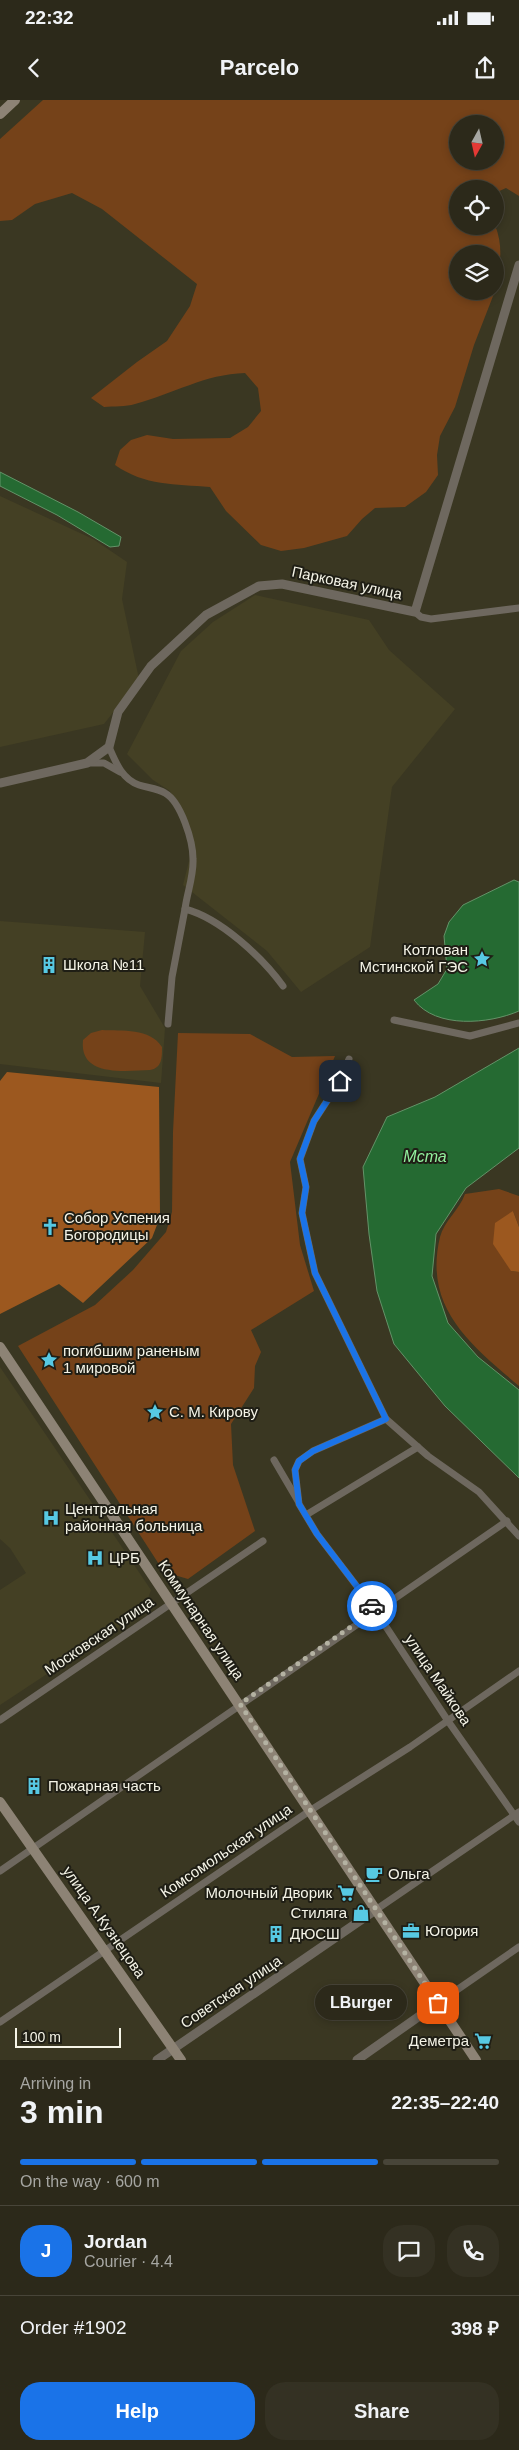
<!DOCTYPE html>
<html lang="en">
<head>
<meta charset="utf-8">
<style>
	:root { --surface:#2c291a; --page:#343123; --text:#f1f3f6; --muted:#a6a6a2; --line:#484539; --accent:#1a73e8 }
	body { margin:0; font-family:Arial,sans-serif; background:var(--page); color:var(--text); height:100vh; display:flex; flex-direction:column; font-size:19px; white-space:nowrap }
	* { box-sizing:border-box; margin:0 }
	p { font-size:16px; color:var(--muted) }
	.icon { flex:none; width:28px; height:28px; fill:none; stroke:currentColor; stroke-width:2; stroke-linecap:round; stroke-linejoin:round }
	.map { position:relative; height:1960px; overflow:hidden }
	.details { display:flex; flex-direction:column; background:var(--surface); flex:1 }
	.details>* { flex:none }
	.needle { width:32px; rotate:188deg }
	.controls { position:absolute; left:449px; top:15px; display:grid; gap:10px }
	.controls a { display:grid; place-items:center; width:55px; height:55px; border-radius:50%; background:var(--surface); box-shadow:0 2px 8px #0003,0 0 0 1px var(--line); font-size:25px }
	.scale { position:absolute; left:15px; bottom:12px; width:106px; box-sizing:border-box; padding-left:5px; border:2px solid #f5f4e7; border-top:0; font-size:14px; line-height:18px; white-space:nowrap; color:#f5f4e7; -webkit-text-stroke:4px #1f1e15; paint-order:stroke }
	.pin { position:absolute; display:grid; place-items:center; width:42px; height:42px; color:#fff; margin:-21px; border-radius:10px; box-shadow:0 2px 8px #0006 }
	.courier { position:absolute; display:grid; place-items:center; width:50px; height:50px; margin:-25px; border:4px solid #1a73e8; border-radius:50%; background:#fff; color:#222; box-shadow:0 1px 6px #0007 }
	.bubble { position:absolute; height:35px; border-radius:18px; background:var(--surface); box-shadow:0 2px 8px #0003,0 0 0 1px var(--line); font-size:16px; font-weight:600; line-height:35px; text-align:center }
	.overview em { font-style:normal; font-weight:600 }
	.overview div { display:flex; flex-direction:column-reverse }
	.overview { display:flex; align-items:center; justify-content:space-between; height:85px; padding:0 20px }
	h1 { font-size:32px; font-weight:600; line-height:38px }
	.bar { display:grid; grid-template-columns:repeat(4,1fr); gap:8px 5px; align-content:center; height:60px; padding:0 20px }
	.bar i { height:6px; border-radius:4px; background:var(--line) }
	.bar .selected { background:var(--accent) }
	.bar p { grid-column:span 4 }
	.line { display:flex; align-items:center; gap:12px; padding:0 20px; border-top:1px solid var(--line) }
	.line div { flex:1 }
	.round { display:grid; place-items:center; flex:none; width:52px; height:52px; border-radius:20px; background:var(--page) }
	.button { display:flex; gap:10px; margin-top:auto; padding:10px 20px }
	.button a { flex:1; height:58px; border-radius:20px; background:var(--accent); color:#fff; font-size:20px; font-weight:600; line-height:58px; text-align:center }
	.button a+a { background:var(--page); color:var(--text) }
	.status { display:flex; justify-content:space-between; align-items:center; height:35px; padding:0 25px; background:var(--surface); direction:ltr }
	.status svg { height:14px; fill:currentColor }
	header { display:flex; justify-content:space-between; align-items:center; height:65px; padding:0 20px; background:var(--surface); font-size:22px; font-weight:600 }
	.map>svg:first-child { display:block }
</style>
</head>
<body>
<div class="status"><b>22:32</b><svg viewBox="0 0 49 12"><path d="M0 12V9h3v3zM5 12V6h3v6zM10 12V3h3v9zM15 12V0h3v12zM26 1h20v11H26zM47 4h2v5h-2z"/></svg></div>
<header><svg class="icon" aria-label="back" viewBox="0 0 24 24"><path d="M15 5l-7 7 7 7"/></svg>Parcelo<svg class="icon" aria-label="share" viewBox="0 0 24 24"><path d="M12 15V3M7 8l5-5 5 5M5 13v7h14v-7"/></svg></header>
<div class="map">
<svg width="519" height="1960" viewBox="0 0 519 1960">
	<rect width="100%" height="100%" fill="#3a3722"/>
	<g fill="#444024">
		<polygon points="0,396 93,439 127,462 122,499 139,579 104,624 0,647"/>
		<polygon points="255,495 369,520 389,550 455,609 392,687 370,847 301,892 267,851 183,785 193,745 170,691 153,680 127,654 181,551 213,522"/>
		<polygon points="0,821 145,832 140,886 165,928 161,983 0,964"/>
		<polygon points="0,1267 151,1490 144,1510 0,1605 0,1490 26,1473 10,1448 0,1439"/>
	</g>
	<g fill="#754219" fill-rule="evenodd">
		<path d="M43,0H519V96L506,88L495,93V89H458V126L495,125C504,148 500,166 495,189V154H458V191H495L474,245L455,307L440,336L437,355L438,375L426,392L405,407L375,408L362,419L347,436L304,448L281,451L261,445L226,411L210,387C175,384 145,386 115,365L120,350L131,340L147,335L173,339L230,338L248,327L261,311L258,288L245,273C205,274 173,294 135,304C126,307 114,306 104,307L91,298L137,262L167,241L190,206L197,184L102,109L72,93L35,104L12,120L0,121V39ZM458,24H495V61H458Z"/>
		<path d="M102,930C122,931 150,928 162,947C162,958 162,968 150,970C124,971 79,977 83,940L91,933Z"/>
		<polygon points="178,933 250,934 292,957 335,956 290,1062 300,1145 314,1191 251,1230 261,1252 255,1266 254,1288 231,1324 233,1365 255,1431 188,1479 164,1472 18,1246 95,1205 133,1170 166,1132 172,1112 173,1032"/>
		<path d="M499,1089L519,1096V1127L513,1111L511,1171L519,1172V1286C471,1245 423,1208 440,1137C444,1121 460,1109 465,1094Z"/>
	</g>
	<g fill="#9c581f">
		<polygon points="7,972 159,987 160,1117 152,1138 83,1203 59,1184 0,1214 0,981"/>
		<polygon points="513,1111 519,1127 519,1172 511,1171 493,1144 495,1123"/>
	</g>
	<g fill="#256a32" stroke="#639368">
		<polygon points="0,372 78,412 121,437 119,446 110,447 57,415 0,386"/>
		<path d="M514,780L519,782V911C489,924 436,929 414,900L438,884L447,869L444,836L449,822L463,805Z"/>
		<polygon points="519,948 519,1048 466,1088 436,1134 432,1176 448,1223 478,1257 519,1290 519,1378 445,1306 394,1244 377,1191 369,1134 363,1067 387,1017 435,997"/>
	</g>
	<g fill="none" stroke-linecap="round" stroke-linejoin="round">
		<g stroke="#6e685f" stroke-width="7">
			<polyline points="415,512 421,517 431,519 519,508"/>
			<path d="M109,647C116,663 122,679 139,685C148,688 157,688 165,693C181,702 193,741 193,759C194,775 187,793 185,809C220,818 262,857 283,886"/>
			<polyline points="87,663 104,663 120,672"/>
			<polyline points="394,920 470,936 519,923"/>
			<polyline points="168,924 172,877 185,809"/>
			<polyline points="349,959 340,981 314,1021 300,1059 306,1087 302,1113 315,1173 386,1319 428,1356 479,1392 519,1436"/>
			<polyline points="386,1319 313,1351 299,1361 295,1370 299,1404 317,1434 375,1510 448,1621 519,1722"/>
			<polyline points="274,1360 298,1401"/>
			<polyline points="306,1415 418,1347"/>
			<polyline points="0,1620 263,1441"/>
			<polyline points="0,1771 507,1421"/>
			<polyline points="377,1809 519,1712"/>
			<polyline points="438,1903 519,1847"/>
			<polyline points="0,1922 311,1710 410,1647 519,1571"/>
		</g>
		<g stroke="#6e685f" stroke-width="9">
			<polyline points="0,683 87,663 109,647 118,612 151,566 206,515 259,486 282,484 415,512 519,165"/>
			<polyline points="157,1960 377,1809"/>
			<polyline points="357,1960 438,1903"/>
		</g>
		<g stroke="#8d8375" stroke-width="10">
			<polyline points="0,14 15,0"/>
			<polyline points="0,1247 476,1960"/>
			<polyline points="0,1702 181,1960"/>
		</g>
	</g>
	<g fill="none" stroke-linecap="round" stroke-linejoin="round">
		<polyline stroke="#b4b2a2" stroke-width="5" stroke-dasharray="0 9" points="372,1506 375,1510 240,1604 438,1903"/>
		<polyline stroke="#1a73e8" stroke-width="6" points="340,981 314,1021 300,1059 306,1087 302,1113 315,1173 386,1319 313,1351 299,1361 295,1370 299,1404 317,1434 372,1506"/>
	</g>
	<defs>
		<g id="sight-bare" transform="scale(1.35)"><path d="M0-6L1.8-2.2L6-1.7L2.9 1.2L3.7 5.4L0 3.3L-3.7 5.4L-2.9 1.2L-6-1.7L-1.8-2.2Z" fill="#57c9e3" stroke="#1f1e15" stroke-width="2.5" paint-order="stroke"/></g>
		<g id="building-bare" transform="scale(1.35)"><path d="M-4-6H4V6H1V3H-1V6H-4ZM-2.5-4.3h1.7v1.8h-1.7ZM.8-4.3h1.7v1.8H.8ZM-2.5-1h1.7V.8h-1.7ZM.8-1h1.7V.8H.8Z" fill="#57c9e3" stroke="#1f1e15" stroke-width="2.5" paint-order="stroke"/></g>
		<g id="church-bare" transform="scale(1.35)"><path d="M-1.2-6h2.4v3.5h3.3v2.4h-3.3V6h-2.4V-.1h-3.3v-2.4h3.3Z" fill="#57c9e3" stroke="#1f1e15" stroke-width="2.5" paint-order="stroke"/></g>
		<g id="hospital-bare" transform="scale(1.35)"><path d="M-5-5h3v3.5h4V-5h3V5h-3V1.5h-4V5h-3Z" fill="#57c9e3" stroke="#1f1e15" stroke-width="2.5" paint-order="stroke"/></g>
		<g id="cafe-bare" transform="scale(1.35)"><path d="M-5.5-4.5H6V0H3Q3 3.5 0 3.5H-2.5Q-5.5 3.5-5.5 0ZM3-3.2v2h1.7v-2ZM-6 4.5H4V6H-6Z" fill="#57c9e3" stroke="#1f1e15" stroke-width="2.5" paint-order="stroke"/></g>
		<g id="supermarket-bare" transform="scale(1.35)"><path d="M-6-5.5h2.5l.6 2H6L4.5 2H-2.5L-4.4-4H-6ZM-1.5 3.2a1.3 1.3 0 1 0 .1 0ZM3 3.2a1.3 1.3 0 1 0 .1 0Z" fill="#57c9e3" stroke="#1f1e15" stroke-width="2.5" paint-order="stroke"/></g>
		<g id="shop-bare" transform="scale(1.35)"><path d="M-5-2.5h2.3a2.7 3.5 0 0 1 5.4 0H5L5.5 6h-11ZM-1.5-2.5h3a1.5 2.3 0 0 0-3 0Z" fill="#57c9e3" stroke="#1f1e15" stroke-width="2.5" paint-order="stroke"/></g>
		<g id="office-bare" transform="scale(1.35)"><path d="M-6-3h4V-5.5h4V-3h4V5H-6ZM-1-4.5V-3h2v-1.5ZM-6 0V1H6V0Z" fill="#57c9e3" stroke="#1f1e15" stroke-width="2.5" paint-order="stroke"/></g>
	</defs>
	<g fill-rule="evenodd">
		<use href="#sight-bare" x="482" y="859"/>
		<use href="#building-bare" x="49" y="865"/>
		<use href="#church-bare" x="50" y="1127"/>
		<use href="#sight-bare" x="49" y="1260"/>
		<use href="#sight-bare" x="155" y="1312"/>
		<use href="#hospital-bare" x="51" y="1418"/>
		<use href="#hospital-bare" x="95" y="1458"/>
		<use href="#building-bare" x="34" y="1686"/>
		<use href="#cafe-bare" x="374" y="1774"/>
		<use href="#supermarket-bare" x="346" y="1793"/>
		<use href="#shop-bare" x="361" y="1813"/>
		<use href="#office-bare" x="411" y="1831"/>
		<use href="#building-bare" x="276" y="1834"/>
		<use href="#supermarket-bare" x="483" y="1941"/>
	</g>
	<g text-anchor="middle" stroke-width="4" stroke-linejoin="round" paint-order="stroke">
		<g font-size="15" fill="#f5f4e7" stroke="#1f1e15">
			<text transform="translate(347 483) rotate(12)" y="5">Парковая улица</text>
			<text transform="translate(201 1520) rotate(56)" y="5">Коммунарная улица</text>
			<text transform="translate(99 1536) rotate(-34)" y="5">Московская улица</text>
			<text transform="translate(438 1580) rotate(56)" y="5">улица Майкова</text>
			<text transform="translate(226 1751) rotate(-34)" y="5">Комсомольская улица</text>
			<text transform="translate(104 1822) rotate(55)" y="5">улица А.Кузнецова</text>
			<text transform="translate(231 1892) rotate(-34)" y="5">Советская улица</text>
		</g>
		<g font-size="15" fill="#f5f4e7" stroke="#1f1e15" text-anchor="start">
			<text x="468" y="855" text-anchor="end">Котлован<tspan x="468" dy="17">Мстинской ГЭС</tspan></text>
			<text x="63" y="870">Школа №11</text>
			<text x="64" y="1123">Собор Успения<tspan x="64" dy="17">Богородицы</tspan></text>
			<text x="63" y="1256">погибшим раненым<tspan x="63" dy="17">1 мировой</tspan></text>
			<text x="169" y="1317">С. М. Кирову</text>
			<text x="65" y="1414">Центральная<tspan x="65" dy="17">районная больница</tspan></text>
			<text x="109" y="1463">ЦРБ</text>
			<text x="48" y="1691">Пожарная часть</text>
			<text x="388" y="1779">Ольга</text>
			<text x="332" y="1798" text-anchor="end">Молочный Дворик</text>
			<text x="347" y="1818" text-anchor="end">Стиляга</text>
			<text x="425" y="1836">Югория</text>
			<text x="290" y="1839">ДЮСШ</text>
			<text x="469" y="1946" text-anchor="end">Деметра</text>
		</g>
		<g font-size="16" font-style="italic" fill="#92ef9d" stroke="#1f1e15">
			<text x="425" y="1062">Мста</text>
		</g>
	</g>
</svg>
<div class="controls">
<a><svg class="needle" viewBox="-14 -14 28 28"><path d="M0-13l5 13h-10z" fill="#e53935"/><path d="M0 13l5-13h-10z" fill="#a6a6a2"/></svg></a>
<a><svg class="icon" aria-label="locate" viewBox="0 0 24 24"><circle cx="12" cy="12" r="6"/><path d="M12 2v4M12 18v4M2 12h4M18 12h4"/></svg></a>
<a><svg class="icon" aria-label="layers" viewBox="0 0 24 24"><path d="M12 4l9 5-9 5-9-5zM3 14l9 5 9-5"/></svg></a>
</div>
<div class="scale">100 m</div>
<div class="pin" style="left:438px;top:1903px;background:#ea580c"><svg class="icon" aria-label="bag" viewBox="0 0 24 24"><path d="M5 8h14l-1 12H6zM9 8a3 3 0 0 1 6 0"/></svg></div>
<div class="pin" style="left:340px;top:981px;background:#1f2937"><svg class="icon" aria-label="home" viewBox="0 0 24 24"><path d="M3 11l9-7 9 7M6 9v11h12V9"/></svg></div>
<div class="courier" style="left:372px;top:1506px"><svg class="icon" aria-label="car" viewBox="0 0 24 24"><path d="M5 17H2v-5l4-1 3-4h7l3 4 3 1v5h-3M9 17h6M6 11h13"/><circle cx="7" cy="17" r="2"/><circle cx="17" cy="17" r="2"/></svg></div>
<div class="bubble" style="left:315px;top:1885px;width:92px">LBurger</div>
</div>
<section class="details">
<div class="overview"><div><h1>3 min</h1><p>Arriving in</p></div><em>22:35–22:40</em></div>
<div class="bar"><i class="selected"></i><i class="selected"></i><i class="selected"></i><i></i><p>On the way · 600 m</p></div>
<div class="line" style="height:90px"><b class="round" style="background:var(--accent);color:#fff">J</b><div><b>Jordan</b><p>Courier · 4.4</p></div><a class="round"><svg class="icon" aria-label="chat" viewBox="0 0 24 24"><path d="M4 5h16v11H9l-5 4z"/></svg></a><a class="round"><svg class="icon" aria-label="phone" viewBox="0 0 24 24"><path d="M5 4h4l2 5-3 2q2 4 5 5l2-3 5 2v4C11 20 4 13 5 4z"/></svg></a></div>
<div class="line" style="height:65px"><div>Order #1902</div><b>398 ₽</b></div>
<div class="button"><a>Help</a><a>Share</a></div>
</section>
</body>
</html>
